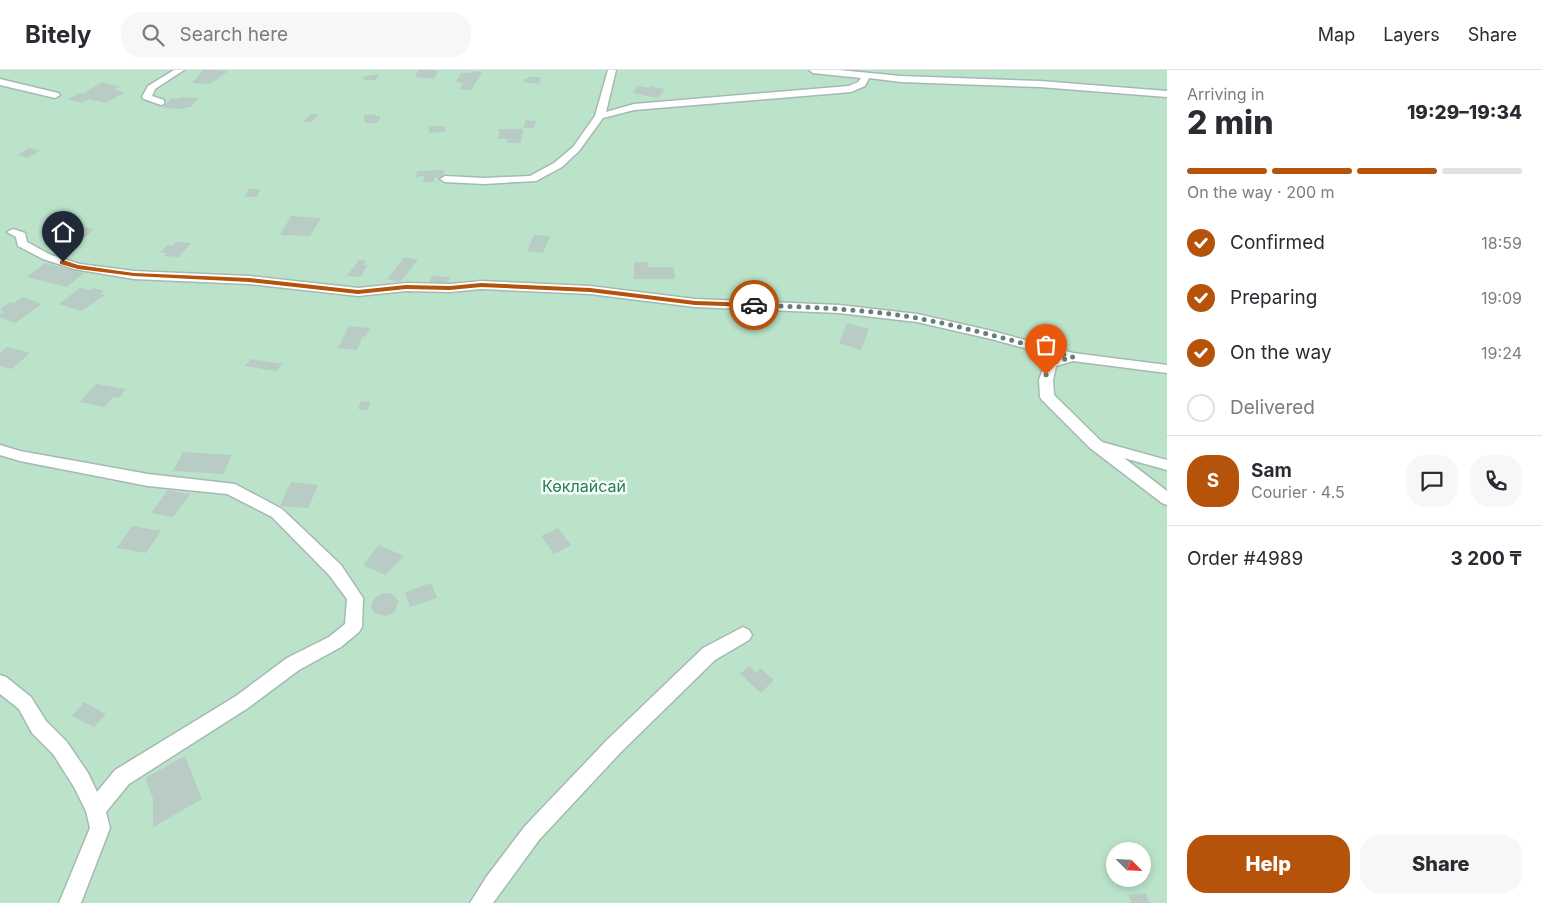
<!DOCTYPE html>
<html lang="en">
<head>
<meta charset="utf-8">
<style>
	:root { --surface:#fff; --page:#f7f7f7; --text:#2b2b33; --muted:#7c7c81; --line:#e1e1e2; --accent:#b45309 }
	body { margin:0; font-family:Inter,sans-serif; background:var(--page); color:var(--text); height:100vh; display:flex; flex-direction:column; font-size:19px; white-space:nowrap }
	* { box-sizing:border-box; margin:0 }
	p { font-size:16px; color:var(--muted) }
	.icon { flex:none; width:28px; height:28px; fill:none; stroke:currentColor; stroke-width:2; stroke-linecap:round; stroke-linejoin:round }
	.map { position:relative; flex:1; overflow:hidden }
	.panel { display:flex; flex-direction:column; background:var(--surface); width:375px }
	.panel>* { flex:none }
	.needle { width:32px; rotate:114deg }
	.buttons { position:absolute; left:1106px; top:772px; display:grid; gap:10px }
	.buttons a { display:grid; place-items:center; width:45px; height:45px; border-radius:50%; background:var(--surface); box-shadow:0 2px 8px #0003; font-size:25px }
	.pin { position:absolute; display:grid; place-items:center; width:42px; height:42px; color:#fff; margin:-51px -21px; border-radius:50% 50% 50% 0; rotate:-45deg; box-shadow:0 0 5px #0007 }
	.pin .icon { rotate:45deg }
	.courier { position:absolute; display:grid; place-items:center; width:50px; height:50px; margin:-25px; border:4px solid #b45309; border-radius:50%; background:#fff; color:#222; box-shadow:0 1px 6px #0007 }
	.overview em { font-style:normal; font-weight:800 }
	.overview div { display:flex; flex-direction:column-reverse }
	.overview { display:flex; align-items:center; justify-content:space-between; height:85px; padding:0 20px }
	h1 { font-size:32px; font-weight:800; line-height:38px }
	.bar { display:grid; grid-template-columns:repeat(4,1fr); gap:8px 5px; align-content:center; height:60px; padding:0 20px }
	.bar i { height:6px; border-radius:4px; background:var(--line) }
	.bar .on { background:var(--accent) }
	.bar p { grid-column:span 4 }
	.line { display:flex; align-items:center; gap:12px; padding:0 20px; border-top:1px solid var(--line) }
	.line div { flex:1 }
	.round { display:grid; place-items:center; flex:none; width:52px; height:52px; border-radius:20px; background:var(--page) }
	ol { padding:0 20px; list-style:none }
	li { display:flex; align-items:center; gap:15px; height:55px }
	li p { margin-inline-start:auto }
	li .icon { padding:5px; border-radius:50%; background:var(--accent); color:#fff; stroke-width:4 }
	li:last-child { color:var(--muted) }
	li i { width:28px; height:28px; border:2px solid var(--line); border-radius:50% }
	.button { display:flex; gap:10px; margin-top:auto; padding:10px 20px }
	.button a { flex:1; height:58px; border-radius:20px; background:var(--accent); color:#fff; font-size:20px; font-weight:800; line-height:58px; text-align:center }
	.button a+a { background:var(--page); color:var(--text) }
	header { display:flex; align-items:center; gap:30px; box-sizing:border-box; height:70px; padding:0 25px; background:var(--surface); border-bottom:1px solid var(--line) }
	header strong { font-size:24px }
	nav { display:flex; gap:28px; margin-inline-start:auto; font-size:18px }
	.search { width:350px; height:45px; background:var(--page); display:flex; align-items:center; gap:12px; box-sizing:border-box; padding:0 18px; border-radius:20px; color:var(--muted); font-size:19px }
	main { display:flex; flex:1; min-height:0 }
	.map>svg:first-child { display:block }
</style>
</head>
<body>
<header>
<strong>Bitely</strong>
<div class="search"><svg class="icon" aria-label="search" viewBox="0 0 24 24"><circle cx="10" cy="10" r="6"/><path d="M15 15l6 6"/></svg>Search here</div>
<nav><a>Map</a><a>Layers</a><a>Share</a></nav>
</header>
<main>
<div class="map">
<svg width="1167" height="833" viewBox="0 0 1167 833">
	<rect width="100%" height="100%" fill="#e4efec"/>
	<path fill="#bbe3ca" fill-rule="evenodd" d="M0,0H1167V833H0ZM1115,781H1142V809H1115Z"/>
	<g fill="#b9cbc5">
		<polygon points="203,0 214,0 228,1 210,14 192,13"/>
		<polygon points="418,0 428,0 438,1 434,9 415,7"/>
		<polygon points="472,1 482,2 471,20 460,19 463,13 455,12 461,3 470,3"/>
		<polygon points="379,4 376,10 365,10 361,7"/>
		<polygon points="528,7 541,7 539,14 523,12 524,9 528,9"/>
		<polygon points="102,12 119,17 114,20 125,22 106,33 89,29 82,33 68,29 79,23 83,24"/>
		<polygon points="638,16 649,18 650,16 665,19 658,28 632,23"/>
		<polygon points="180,27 199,28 191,37 186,37 184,39 162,38 172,28 178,29"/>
		<polygon points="311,44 318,44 312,52 303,52"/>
		<polygon points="376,44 376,46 380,46 380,50 376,53 365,53 364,45"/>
		<polygon points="526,50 536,51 534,58 523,58"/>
		<polygon points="429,56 445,56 445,62 429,63"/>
		<polygon points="499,59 523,59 521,73 507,73 507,69 498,69"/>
		<polygon points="29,78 39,81 28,88 17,85"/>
		<polygon points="444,100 443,107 434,108 434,112 423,112 424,106 416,107 417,101"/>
		<polygon points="248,119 260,119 257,127 245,127"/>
		<polygon points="291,146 321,148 310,166 280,165"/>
		<polygon points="78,156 94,159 80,172 60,171"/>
		<polygon points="534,165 550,166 543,183 527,181"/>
		<polygon points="176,172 191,173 179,187 164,186 166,183 160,183 167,175 173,176"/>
		<polygon points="405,187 418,190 400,212 387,209"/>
		<polygon points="359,190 366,190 363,195 367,195 361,207 347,206"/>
		<polygon points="634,192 648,192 648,197 674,197 675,209 634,209"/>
		<polygon points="45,193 84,203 67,217 27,207"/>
		<polygon points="432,206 450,207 447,214 429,213"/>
		<polygon points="80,218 90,220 93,218 104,221 100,224 105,225 81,241 59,234"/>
		<polygon points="23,227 42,234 15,253 0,247 0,244 4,242 0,239 10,232 14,233"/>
		<polygon points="847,253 869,259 861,280 839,273"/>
		<polygon points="349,256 370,258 366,267 363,266 357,280 338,278"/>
		<polygon points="7,277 30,283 12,299 0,296 0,283"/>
		<polygon points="251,289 283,294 276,301 245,296"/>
		<polygon points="96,314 126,319 119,328 113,327 105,337 80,332"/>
		<polygon points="361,331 371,332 368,340 358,339"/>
		<polygon points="183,382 232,385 223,404 173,401"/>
		<polygon points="291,412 318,415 308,438 280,436"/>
		<polygon points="168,420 190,424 173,447 151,443"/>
		<polygon points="132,456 161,461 146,483 117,478"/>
		<polygon points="558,458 571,475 554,484 541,466"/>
		<polygon points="379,475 404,486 385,505 363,495"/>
		<polygon points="431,513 437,528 410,537 405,522"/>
		<polygon points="391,523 399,531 395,542 386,546 374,543 371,537 374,529 381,524"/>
		<polygon points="749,596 756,603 760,598 774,610 761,623 740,604"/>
		<polygon points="84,632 106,644 94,657 72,646"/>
		<polygon points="185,686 202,729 153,757 153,729 145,708"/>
		<polygon points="1145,823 1150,833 1132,833 1128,825"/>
	</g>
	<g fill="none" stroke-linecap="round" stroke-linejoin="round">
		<g stroke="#a6b8b4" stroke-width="3">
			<g id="minor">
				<polygon points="174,0 184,0 155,19 152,26 164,30 164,34 161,35 144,29 142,27 148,16"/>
				<polygon points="608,0 616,0 606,42 634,34 849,16 858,12 861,8 813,3 809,0 839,0 901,6 1040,11 1167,21 1167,27 1040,17 901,12 869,8 865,16 851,22 634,40 603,48 579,81 562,97 536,111 484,114 445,112 440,109 445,106 484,108 530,106 554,93 573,77 595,46"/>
				<polygon points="0,9 58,23 60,25 55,28 0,15"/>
				<polygon points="13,159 25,163 27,172 51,185 80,194 134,201 249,206 358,218 406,213 450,214 481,211 590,216 695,229 839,235 917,244 992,261 1073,283 1167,295 1167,303 1073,291 1056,296 1053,310 1054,325 1102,372 1167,390 1167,400 1124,388 1167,421 1167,435 1162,433 1090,378 1042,330 1040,327 1039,310 1046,290 1057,287 991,269 917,252 839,243 695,237 590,224 481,219 450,222 406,221 358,226 249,214 134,209 74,199 43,189 18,176 16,167 7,162"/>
				<polygon points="0,375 20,381 148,404 235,414 282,439 341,495 363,528 362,557 359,562 341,577 299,600 248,638 129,714 106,742 110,758 81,833 59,833 90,758 86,741 74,717 53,684 32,663 19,639 0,624 0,605 6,607 31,627 46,651 67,672 88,703 97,722 115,700 236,626 287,588 329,567 345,554 347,529 329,505 272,447 227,424 148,416 20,391 0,385"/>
				<polygon points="743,557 749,560 752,565 749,570 715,590 621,682 539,770 493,833 470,833 487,806 525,756 607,670 703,578"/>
			</g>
		</g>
		<use href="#minor" fill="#fff" fill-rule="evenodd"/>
	</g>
	<polygon fill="#b45309" points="63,190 78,195 134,203 249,208 358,220 406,215 450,216 481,213 590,218 695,231 754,233 758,235 754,237 695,235 590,222 481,217 450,220 406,219 358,224 249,212 134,206 78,199 60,194 60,191"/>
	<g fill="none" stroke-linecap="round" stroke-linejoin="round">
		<path stroke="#65807b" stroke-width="5" stroke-dasharray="0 9" d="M754,235C809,237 864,239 917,248C970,258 1021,273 1073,287L1051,293L1046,305"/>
	</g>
	<g text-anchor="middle" stroke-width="5" stroke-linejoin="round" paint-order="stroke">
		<g font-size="16" fill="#258153" stroke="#f6fbf9">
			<text x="584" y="422">Көклайсай</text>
		</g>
	</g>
</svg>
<div class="buttons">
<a><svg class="needle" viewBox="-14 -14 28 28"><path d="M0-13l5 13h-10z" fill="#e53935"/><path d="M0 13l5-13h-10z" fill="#7c7c81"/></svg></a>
</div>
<div class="pin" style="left:1046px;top:305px;background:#ea580c"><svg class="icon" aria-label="bag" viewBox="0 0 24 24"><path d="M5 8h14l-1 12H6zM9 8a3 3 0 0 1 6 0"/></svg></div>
<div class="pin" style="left:63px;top:192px;background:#1f2937"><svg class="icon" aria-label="home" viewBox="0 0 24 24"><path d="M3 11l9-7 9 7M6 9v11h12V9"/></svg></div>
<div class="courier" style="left:754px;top:235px"><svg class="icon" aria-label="car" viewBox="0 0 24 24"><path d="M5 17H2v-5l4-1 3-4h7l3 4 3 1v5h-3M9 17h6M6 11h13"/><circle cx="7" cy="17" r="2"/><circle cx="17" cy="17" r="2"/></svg></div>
</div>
<section class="panel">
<div class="overview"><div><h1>2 min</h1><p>Arriving in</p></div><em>19:29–19:34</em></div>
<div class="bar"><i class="on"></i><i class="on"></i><i class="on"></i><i></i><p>On the way · 200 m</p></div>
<ol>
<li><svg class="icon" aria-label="check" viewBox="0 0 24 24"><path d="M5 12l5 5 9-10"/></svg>Confirmed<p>18:59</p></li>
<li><svg class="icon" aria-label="check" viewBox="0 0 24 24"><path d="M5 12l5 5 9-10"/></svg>Preparing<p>19:09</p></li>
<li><svg class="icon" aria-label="check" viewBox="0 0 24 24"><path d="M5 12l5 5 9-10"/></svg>On the way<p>19:24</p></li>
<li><i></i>Delivered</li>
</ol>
<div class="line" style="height:90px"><b class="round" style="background:var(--accent);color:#fff">S</b><div><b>Sam</b><p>Courier · 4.5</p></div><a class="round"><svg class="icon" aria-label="chat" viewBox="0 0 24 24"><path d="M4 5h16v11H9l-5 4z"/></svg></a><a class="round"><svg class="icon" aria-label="phone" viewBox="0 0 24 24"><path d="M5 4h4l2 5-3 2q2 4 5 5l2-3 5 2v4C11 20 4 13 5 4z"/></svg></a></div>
<div class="line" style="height:65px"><div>Order #4989</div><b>3 200 ₸</b></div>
<div class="button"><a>Help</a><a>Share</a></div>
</section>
</main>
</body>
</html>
